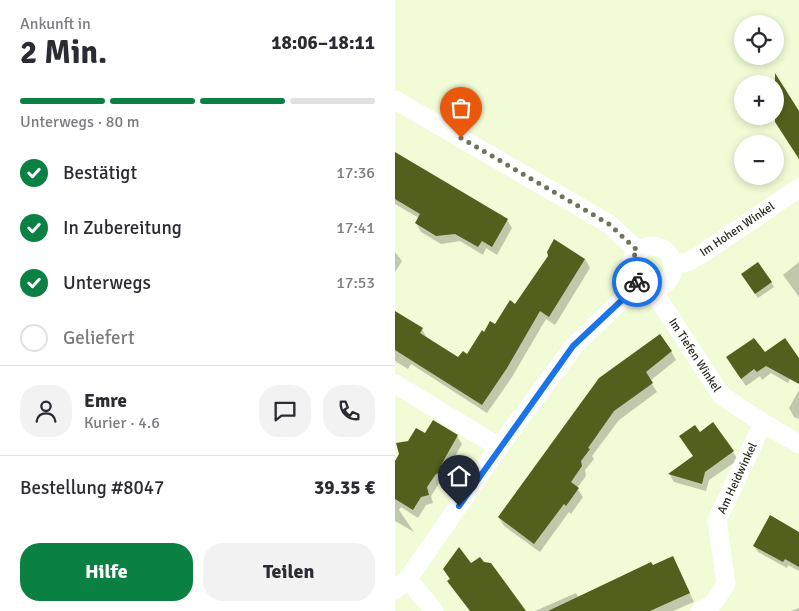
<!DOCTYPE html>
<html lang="de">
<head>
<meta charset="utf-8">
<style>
	:root { --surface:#fff; --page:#f2f2f3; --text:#2b2b33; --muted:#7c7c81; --line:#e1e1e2; --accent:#0b8043 }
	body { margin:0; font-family:Signika,sans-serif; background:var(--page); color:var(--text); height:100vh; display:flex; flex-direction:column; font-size:19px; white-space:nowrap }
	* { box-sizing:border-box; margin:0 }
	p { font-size:16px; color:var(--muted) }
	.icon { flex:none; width:28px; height:28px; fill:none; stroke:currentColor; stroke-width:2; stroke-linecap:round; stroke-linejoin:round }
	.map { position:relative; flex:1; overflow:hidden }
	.drawer { display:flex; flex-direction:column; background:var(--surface); width:395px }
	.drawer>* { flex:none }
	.controls { position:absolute; left:339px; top:15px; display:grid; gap:10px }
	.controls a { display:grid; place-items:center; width:50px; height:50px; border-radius:50%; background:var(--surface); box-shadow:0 2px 8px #0003; font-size:25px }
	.pin { position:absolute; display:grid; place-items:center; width:42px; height:42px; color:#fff; margin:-51px -21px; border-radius:50% 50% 50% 0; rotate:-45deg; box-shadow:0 0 5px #0007 }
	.pin .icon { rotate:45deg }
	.courier { position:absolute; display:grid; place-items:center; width:50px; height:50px; margin:-25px; border:4px solid #1a73e8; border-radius:50%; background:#fff; color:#222; box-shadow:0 1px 6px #0007 }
	.head em { font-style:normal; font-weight:700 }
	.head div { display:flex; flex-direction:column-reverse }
	.head { display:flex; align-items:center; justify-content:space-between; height:85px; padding:0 20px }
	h1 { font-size:32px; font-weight:700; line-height:38px }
	.bar { display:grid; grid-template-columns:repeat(4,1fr); gap:8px 5px; align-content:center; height:60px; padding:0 20px }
	.bar i { height:6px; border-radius:4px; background:var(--line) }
	.bar .active { background:var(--accent) }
	.bar p { grid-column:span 4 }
	.line { display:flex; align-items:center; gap:12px; padding:0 20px; border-top:1px solid var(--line) }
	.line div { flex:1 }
	.round { display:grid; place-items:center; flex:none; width:52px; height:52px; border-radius:20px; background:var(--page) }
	ol { padding:0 20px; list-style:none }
	li { display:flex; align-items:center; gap:15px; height:55px }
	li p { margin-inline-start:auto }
	li .icon { padding:5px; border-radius:50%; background:var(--accent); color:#fff; stroke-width:4 }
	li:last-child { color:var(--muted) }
	li i { width:28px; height:28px; border:2px solid var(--line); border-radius:50% }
	.action { display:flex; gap:10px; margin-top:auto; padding:10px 20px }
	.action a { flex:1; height:58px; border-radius:20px; background:var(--accent); color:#fff; font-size:20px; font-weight:700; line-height:58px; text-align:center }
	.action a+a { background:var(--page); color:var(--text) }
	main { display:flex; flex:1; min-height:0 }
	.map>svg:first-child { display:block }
</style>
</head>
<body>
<main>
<section class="drawer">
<div class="head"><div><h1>2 Min.</h1><p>Ankunft in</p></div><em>18:06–18:11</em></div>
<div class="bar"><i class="active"></i><i class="active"></i><i class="active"></i><i></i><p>Unterwegs · 80 m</p></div>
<ol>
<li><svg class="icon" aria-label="check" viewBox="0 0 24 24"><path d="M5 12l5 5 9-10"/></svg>Bestätigt<p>17:36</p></li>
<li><svg class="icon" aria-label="check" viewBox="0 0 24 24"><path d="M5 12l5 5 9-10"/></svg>In Zubereitung<p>17:41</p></li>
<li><svg class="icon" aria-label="check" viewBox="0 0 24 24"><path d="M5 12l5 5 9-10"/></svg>Unterwegs<p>17:53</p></li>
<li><i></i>Geliefert</li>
</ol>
<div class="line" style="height:90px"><a class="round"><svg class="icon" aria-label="person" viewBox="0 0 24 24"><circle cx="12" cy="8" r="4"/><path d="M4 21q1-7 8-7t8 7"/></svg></a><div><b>Emre</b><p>Kurier · 4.6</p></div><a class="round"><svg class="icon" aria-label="chat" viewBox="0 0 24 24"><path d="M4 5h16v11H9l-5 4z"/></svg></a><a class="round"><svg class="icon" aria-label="phone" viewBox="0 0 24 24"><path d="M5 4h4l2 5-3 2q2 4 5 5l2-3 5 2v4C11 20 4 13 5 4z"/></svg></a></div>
<div class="line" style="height:65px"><div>Bestellung #8047</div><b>39.35 €</b></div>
<div class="action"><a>Hilfe</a><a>Teilen</a></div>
</section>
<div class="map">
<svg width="404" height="611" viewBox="0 0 404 611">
	<rect width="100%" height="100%" fill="#f1fbd6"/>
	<g fill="#0003">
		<polygon points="0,154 112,220 117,228 102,255 91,248 88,255 65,241 46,244 26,232 21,223 24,218 0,204"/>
		<polygon points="0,252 7,261 0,272"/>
		<polygon points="190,259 195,268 160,325 151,319 117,377 92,413 16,364 13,369 0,361 0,312 27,329 32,338 63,358 73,356 89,333 101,326 121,305"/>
		<polygon points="404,262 404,297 388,275"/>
		<polygon points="350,279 376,282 379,287 363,298"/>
		<polygon points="276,351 281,360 255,381 262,392 224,420 197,456 199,459 190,470 191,476 182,488 188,497 176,514 174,512 145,552 109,526 104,518 205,379"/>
		<polygon points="399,353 404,362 393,383 376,373 367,380 365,376 351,386 337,366"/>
		<polygon points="404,390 404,419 399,417 394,408"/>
		<polygon points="304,434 338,452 343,460 314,480 311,491 279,482 275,475 299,457"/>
		<polygon points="30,435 62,436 67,444 50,474 52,480 45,482 36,496 38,503 31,505 23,518 6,507 4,510 19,532 0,521 0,464 13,442"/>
		<polygon points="375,517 404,533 404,571 393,565 392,568 363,552 359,546"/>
		<polygon points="278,557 299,602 278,611 140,611 181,593 183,597"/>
		<polygon points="404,608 404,611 396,611"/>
	</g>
	<g fill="#53601d">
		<polygon points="380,73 404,111 404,159 380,122"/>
		<polygon points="0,152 113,219 97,247 87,241 83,247 60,234 41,236 20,223 25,214 0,199"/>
		<polygon points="159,239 190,259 154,317 145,311 112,368 87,405 0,350 0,311 28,328 25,333 63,357 68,351 72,354 87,330 89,332 95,321 100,324 115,300 120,304 153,256 152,252"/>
		<polygon points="363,262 377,282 360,294 346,274"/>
		<polygon points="265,334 277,351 251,372 258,383 219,411 193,448 195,449 186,461 187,466 176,482 184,488 171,506 169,504 139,544 103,517 204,378"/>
		<polygon points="359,338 370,352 390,338 404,358 404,384 371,366 362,372 359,369 346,379 331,357"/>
		<polygon points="38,420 63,435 46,465 48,472 41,474 32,487 34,495 26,497 18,510 0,499 0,461 4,454 1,443 13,441 21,428 30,433"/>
		<polygon points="318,422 339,451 310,472 307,484 273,474 298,456 284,436 300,425 305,432"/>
		<polygon points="375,515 404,532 404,567 390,559 388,562 358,546"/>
		<polygon points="64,547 76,563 85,557 89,562 96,563 131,611 75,611 52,581 55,579 48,569"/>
		<polygon points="278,556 295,593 255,611 153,611 256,562 258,565"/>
	</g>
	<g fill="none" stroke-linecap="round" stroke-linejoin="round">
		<g stroke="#fff" stroke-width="19">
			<polyline points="0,100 214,224 243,251"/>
			<circle cx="257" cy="267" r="21"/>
			<polyline points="278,265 292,262 305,255 404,188"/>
			<polyline points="256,288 327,396 368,423 404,444"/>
			<polyline points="0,384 104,447"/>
			<polyline points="13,579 39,611"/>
			<polyline points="0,590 13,579 104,447 179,346 243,284"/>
			<polyline points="305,611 316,606 331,584 322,520 368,423"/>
		</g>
	</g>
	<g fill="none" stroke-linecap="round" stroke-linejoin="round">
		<path stroke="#6e745e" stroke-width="5" stroke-dasharray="0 9" d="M66,138L214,224L243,251C234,260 233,271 242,282"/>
		<polyline stroke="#1a73e8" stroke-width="6" points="64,506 178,346 244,284 242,282"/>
	</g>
	<g text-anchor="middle" stroke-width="5" stroke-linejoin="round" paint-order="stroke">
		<g font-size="12" fill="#282b1d" stroke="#fff">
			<text transform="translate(342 229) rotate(-34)" y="4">Im Hohen Winkel</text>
			<text transform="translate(300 355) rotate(57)" y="4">Im Tiefen Winkel</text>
			<text transform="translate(342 478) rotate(-65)" y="4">Am Heidwinkel</text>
		</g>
	</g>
</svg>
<div class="controls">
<a><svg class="icon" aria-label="locate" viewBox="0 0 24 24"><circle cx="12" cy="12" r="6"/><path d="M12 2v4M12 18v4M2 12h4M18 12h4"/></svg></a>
<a>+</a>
<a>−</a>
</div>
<div class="pin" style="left:66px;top:138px;background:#ea580c"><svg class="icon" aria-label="bag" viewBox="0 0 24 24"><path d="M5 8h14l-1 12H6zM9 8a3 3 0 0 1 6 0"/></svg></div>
<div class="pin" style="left:64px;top:506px;background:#1f2937"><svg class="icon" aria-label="home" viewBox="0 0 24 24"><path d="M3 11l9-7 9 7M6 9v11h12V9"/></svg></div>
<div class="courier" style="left:242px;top:282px"><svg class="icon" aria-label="bike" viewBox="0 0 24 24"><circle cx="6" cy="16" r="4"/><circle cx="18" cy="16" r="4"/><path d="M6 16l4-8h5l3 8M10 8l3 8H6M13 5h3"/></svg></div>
</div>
</main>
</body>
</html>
